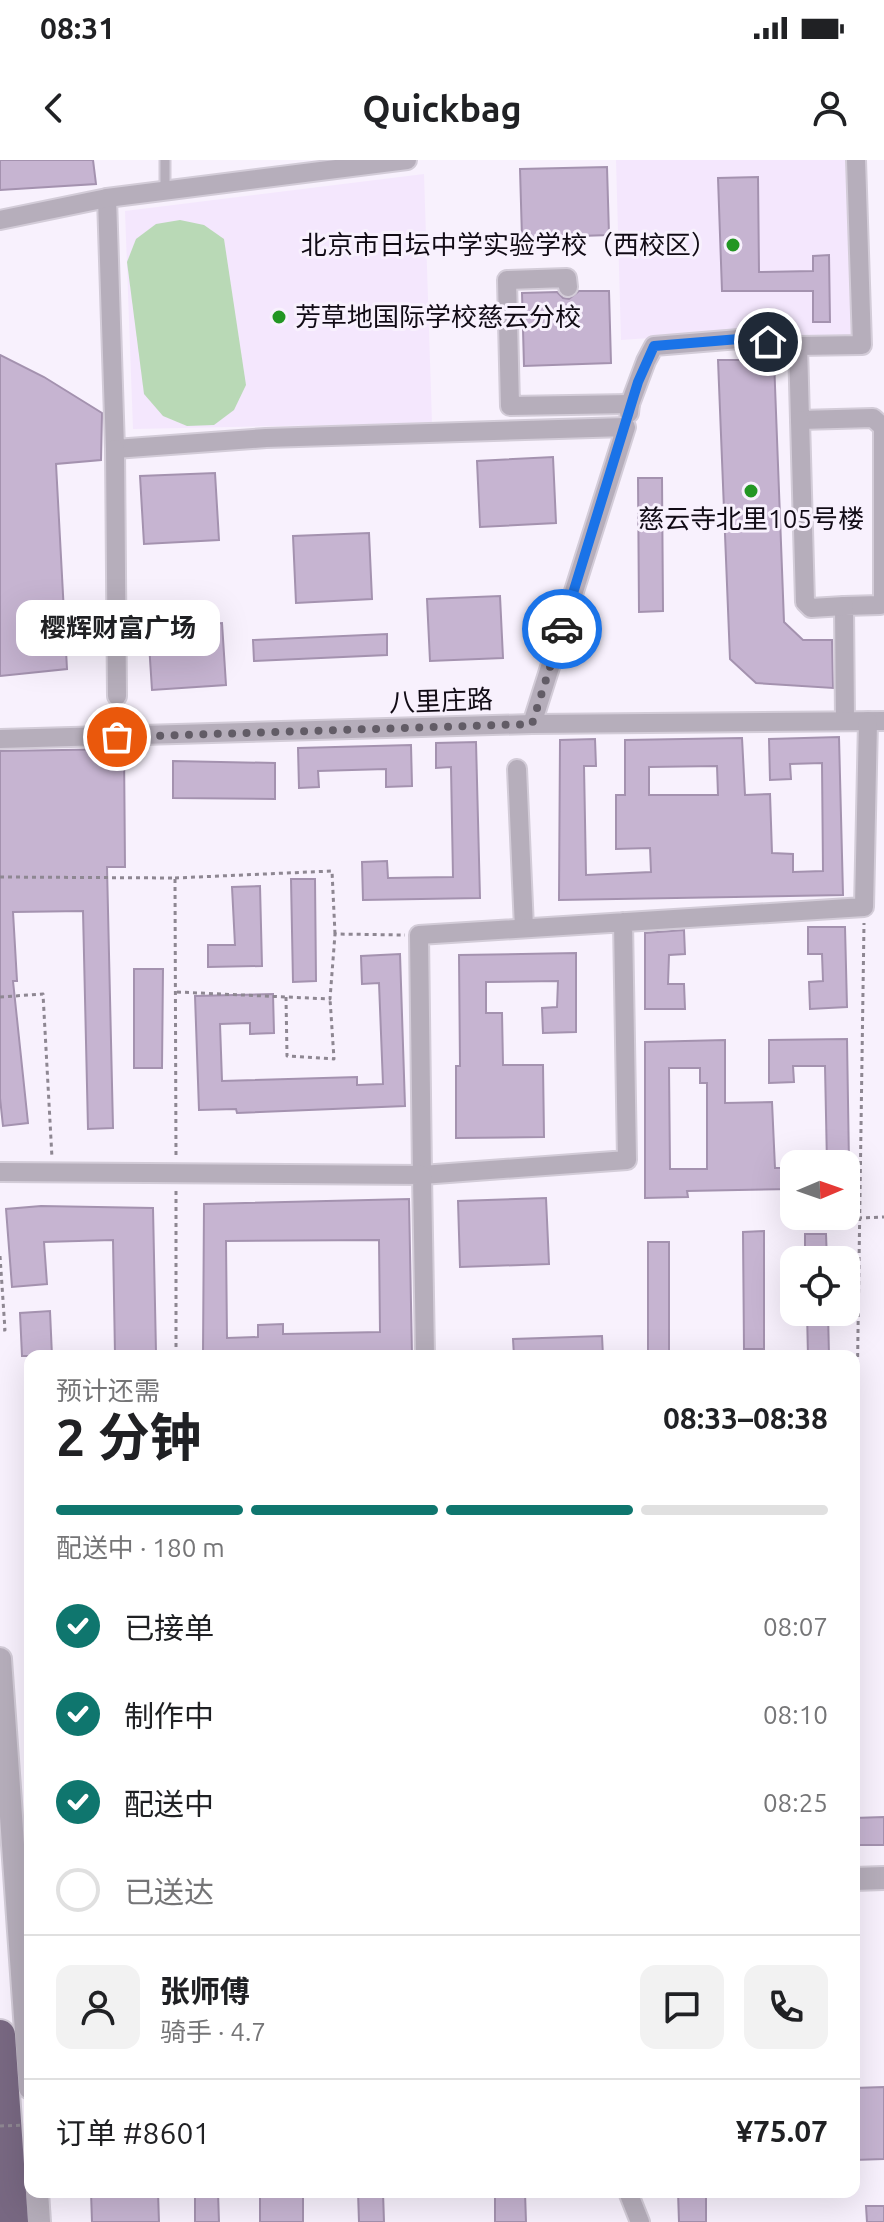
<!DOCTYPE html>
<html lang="zh">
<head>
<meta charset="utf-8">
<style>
	:root { --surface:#fff; --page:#f2f2f2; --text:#202124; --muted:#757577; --line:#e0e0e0; --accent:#0f766e }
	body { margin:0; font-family:Ubuntu,"Noto Sans SC",sans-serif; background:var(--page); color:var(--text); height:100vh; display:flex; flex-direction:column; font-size:30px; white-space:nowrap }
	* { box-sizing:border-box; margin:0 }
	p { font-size:26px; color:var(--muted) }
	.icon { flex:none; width:44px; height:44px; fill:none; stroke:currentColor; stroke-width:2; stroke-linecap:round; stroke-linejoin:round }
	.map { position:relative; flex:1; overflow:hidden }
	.sheet { position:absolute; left:24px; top:1190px; width:836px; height:848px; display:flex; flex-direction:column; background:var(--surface); border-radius:16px; box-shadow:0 8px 32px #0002 }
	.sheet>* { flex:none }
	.needle { width:52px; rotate:88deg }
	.buttons { position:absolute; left:780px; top:990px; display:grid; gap:16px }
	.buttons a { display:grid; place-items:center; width:80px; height:80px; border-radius:16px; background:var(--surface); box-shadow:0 8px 32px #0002; font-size:40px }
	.pin { position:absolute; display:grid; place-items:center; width:68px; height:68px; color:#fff; margin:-34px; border:4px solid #fff; border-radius:50%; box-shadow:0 2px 8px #0007 }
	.courier { position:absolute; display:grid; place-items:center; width:80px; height:80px; margin:-40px; border:6px solid #1a73e8; border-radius:50%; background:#fff; color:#222; box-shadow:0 2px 10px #0007 }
	.bubble { position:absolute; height:56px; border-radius:16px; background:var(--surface); box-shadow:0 8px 32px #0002; font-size:26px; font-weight:700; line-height:56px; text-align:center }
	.overview em { font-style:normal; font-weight:700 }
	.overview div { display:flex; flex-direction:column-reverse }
	.overview { display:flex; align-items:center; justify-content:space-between; height:136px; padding:0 32px }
	h1 { font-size:52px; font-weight:700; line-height:60px }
	.bar { display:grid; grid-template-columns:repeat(4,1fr); gap:12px 8px; align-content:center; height:96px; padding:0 32px }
	.bar i { height:10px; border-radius:6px; background:var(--line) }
	.bar .selected { background:var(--accent) }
	.bar p { grid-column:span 4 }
	.line { display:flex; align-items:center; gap:20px; padding:0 32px; border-top:2px solid var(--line) }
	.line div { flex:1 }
	.round { display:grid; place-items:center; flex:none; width:84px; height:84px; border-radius:16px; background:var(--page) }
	ol { padding:0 32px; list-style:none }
	li { display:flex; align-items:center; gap:24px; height:88px }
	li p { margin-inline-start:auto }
	li .icon { padding:8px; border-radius:50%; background:var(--accent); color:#fff; stroke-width:4 }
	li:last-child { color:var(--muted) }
	li i { width:44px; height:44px; border:4px solid var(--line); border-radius:50% }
	.status { display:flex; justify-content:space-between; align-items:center; height:56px; padding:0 40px; background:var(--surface); direction:ltr }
	.status svg { height:22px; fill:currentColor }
	header { display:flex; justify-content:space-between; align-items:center; height:104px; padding:0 32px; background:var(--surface); font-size:36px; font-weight:700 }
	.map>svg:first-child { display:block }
</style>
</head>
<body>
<div class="status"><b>08:31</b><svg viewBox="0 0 49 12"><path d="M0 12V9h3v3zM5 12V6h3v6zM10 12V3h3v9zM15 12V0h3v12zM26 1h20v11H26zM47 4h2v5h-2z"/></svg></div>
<header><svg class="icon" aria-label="back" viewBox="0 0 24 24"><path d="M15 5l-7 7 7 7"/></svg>Quickbag<svg class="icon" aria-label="person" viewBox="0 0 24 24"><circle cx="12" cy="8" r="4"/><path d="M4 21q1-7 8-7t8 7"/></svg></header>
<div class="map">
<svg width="884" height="2062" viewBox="0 0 884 2062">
	<rect width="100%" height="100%" fill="#f8f1fd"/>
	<g fill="#f4e7fd">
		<polygon points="616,0 846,0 851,176 801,176 767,170 621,180"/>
		<polygon points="424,14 432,263 133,269 125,51"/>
	</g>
	<polygon fill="#b9d9b6" points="180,60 204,65 224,79 246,225 234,250 214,265 187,266 163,256 144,234 127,102 136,79 156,64"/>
	<g fill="#c6b4d1" stroke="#a492af" stroke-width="2" fill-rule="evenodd">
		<polygon points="0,0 93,0 96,24 0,30"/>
		<polygon points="607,7 609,75 522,78 520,9"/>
		<polygon points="758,17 759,112 813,111 813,96 829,95 830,162 813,162 813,131 722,131 718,18"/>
		<polygon points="579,131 609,131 611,203 524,206 522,133 557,132 563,138 569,139"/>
		<polygon points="0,195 44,217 102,253 101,300 56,304 67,509 0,516"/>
		<polygon points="718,200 774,200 784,462 803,480 832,480 833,528 756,523 730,499"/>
		<polygon points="553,297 556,363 480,367 477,301"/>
		<polygon points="215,313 219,380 144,384 140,316"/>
		<polygon points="638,318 662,318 663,451 639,452"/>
		<polygon points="369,373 372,439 296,443 293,376"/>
		<polygon points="500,436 503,498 430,501 427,439"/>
		<polygon points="222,463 226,525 152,530 148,468"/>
		<polygon points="387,474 387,495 254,501 253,480"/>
		<path d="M839,577L843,735L559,740L560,580L595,579L596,606H584L586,715L651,712L650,688L616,689V635H625V580L742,578L745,635L770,634L772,693L793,694V712L823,711L822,603L790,604L791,619L770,620L769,579ZM717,606L718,635H649V607Z"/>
		<polygon points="476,582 480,738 363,740 362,702 387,701 388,718 453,717 451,607 436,608 436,583"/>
		<polygon points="411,585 412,626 386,627 386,609 318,611 319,627 299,628 298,588"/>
		<polygon points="124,589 125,707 107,707 113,968 88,969 83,751 13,752 17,821 13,821 28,963 3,966 0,938 0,591"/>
		<polygon points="173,601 275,603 275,639 173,638"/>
		<polygon points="291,719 315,719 316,821 293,822"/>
		<polygon points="260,726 262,806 208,807 208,785 235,785 232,727"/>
		<polygon points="808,767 845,767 847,847 810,849 809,822 823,821 822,794 808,794"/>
		<polygon points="684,770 685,794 669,795 668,824 684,824 685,849 645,849 645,773"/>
		<polygon points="576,793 576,872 543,873 542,848 557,847 558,821 486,822 486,853 502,853 503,905 543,905 544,977 456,978 456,906 460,906 459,795"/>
		<polygon points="400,794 405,946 237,953 236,949 199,950 195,836 273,834 274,873 250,874 250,863 220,864 222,921 357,917 357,925 383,924 379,823 362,824 361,796"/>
		<polygon points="134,809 163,809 162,908 134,908"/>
		<polygon points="847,879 849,1004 827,1004 825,906 793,906 794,922 769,923 769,880"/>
		<path d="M725,880V943L772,942L775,1008H794V1029L687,1031L688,1037L645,1038V882ZM669,908H700V923H707V1009H670Z"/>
		<polygon points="546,1038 549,1104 460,1107 458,1041"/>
		<path d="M409,1039L412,1196H203L204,1044ZM379,1080L380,1172L283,1174V1164L258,1165V1177L227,1178L226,1081Z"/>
		<polygon points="41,1046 153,1048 156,1193 115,1194 113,1080 44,1082 47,1124 12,1127 6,1049"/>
		<polygon points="764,1071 764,1189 744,1189 743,1072"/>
		<polygon points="805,1074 826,1074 827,1100 805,1100"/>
		<rect x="648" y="1082" width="21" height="114"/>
		<polygon points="50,1151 52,1196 22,1196 20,1153"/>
		<polygon points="807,1152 828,1152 829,1196 808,1196"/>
		<polygon points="602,1176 603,1196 514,1196 513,1179"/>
		<polygon points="884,1657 884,1685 854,1685 854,1658"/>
		<polygon points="884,1927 884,1999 854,2000 854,1928"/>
		<polygon points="91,2032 158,2032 159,2062 92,2062"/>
		<polygon points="195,2032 218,2032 219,2062 195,2062"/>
		<rect x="260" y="2032" width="43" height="30"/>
		<polygon points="358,2032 383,2032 384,2062 359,2062"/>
		<polygon points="495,2032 525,2032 526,2062 495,2062"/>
		<polygon points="678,2032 706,2032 706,2062 679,2062"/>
		<polygon points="866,2046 884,2046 884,2062 867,2062"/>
	</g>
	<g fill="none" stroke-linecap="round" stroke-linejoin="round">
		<g stroke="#d3ccd8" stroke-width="13">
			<polyline id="service" points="165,0 165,30"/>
		</g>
		<g stroke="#d3ccd8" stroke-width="22">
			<g id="minor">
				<polyline points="107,38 115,289 266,278 626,267 532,564"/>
				<polyline points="0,60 107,38 407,0"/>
				<polyline points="568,127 567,118 507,120 510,246 630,244 629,253"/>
				<polyline points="798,186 800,260 873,258 883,267 883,440 880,445 844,446 845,561"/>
				<polyline points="630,244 646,201 654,186 739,179 798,186 862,185 856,0"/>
				<polyline points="800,260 805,442 811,448 844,446"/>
				<polyline points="115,289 117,536"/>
				<polyline points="0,579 532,564 884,561"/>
				<polyline points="517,609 524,768"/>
				<polyline points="623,762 627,1000 422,1015 419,775 864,747 868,561"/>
				<polyline points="0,1012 422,1015 425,1196"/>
				<polyline points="628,2032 640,2062"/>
			</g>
		</g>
		<g stroke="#d3ccd8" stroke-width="26">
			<g id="tertiary">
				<polyline points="0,1499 30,1928"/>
				<polyline points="854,1719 884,1718"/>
				<polyline points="37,2032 39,2062"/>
			</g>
		</g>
		<g stroke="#d3ccd8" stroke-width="34">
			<polyline id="trunk" points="0,1875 13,2062"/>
		</g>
		<g stroke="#8e8792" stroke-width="3" stroke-dasharray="4 4" stroke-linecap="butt">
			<polyline points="0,717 175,718 176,999"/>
			<polyline points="175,718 332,711 335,774"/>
			<polyline points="177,832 330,839 335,774 405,775"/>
			<polyline points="0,837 43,834 52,998"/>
			<polyline points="286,837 287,896 334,899 330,839"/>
			<polyline points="176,1031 176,1196"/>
			<polyline points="858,1058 884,1057"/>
			<polyline points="0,1096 5,1170 0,1170"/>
			<polyline points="854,1445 864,763"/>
		</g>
		<use href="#service" stroke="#b6aebb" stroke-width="9"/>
		<use href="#minor" stroke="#b6aebb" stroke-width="18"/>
		<use href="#tertiary" stroke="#b6aebb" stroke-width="22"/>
		<use href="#trunk" stroke="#786882" stroke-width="30"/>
		<polyline stroke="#8e8792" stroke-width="3" stroke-dasharray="4 4" stroke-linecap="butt" points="0,1966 30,1965"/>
	</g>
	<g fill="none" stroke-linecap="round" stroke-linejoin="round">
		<polyline stroke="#625c66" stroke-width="8" stroke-dasharray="0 14.4" points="117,577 532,564 562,469"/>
		<polyline stroke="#1a73e8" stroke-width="10" points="562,469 638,222 654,186 739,179 768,182"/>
	</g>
	<g fill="#239623" stroke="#f8f1fd" stroke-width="3">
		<circle cx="733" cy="85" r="8"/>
		<circle cx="279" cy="157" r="8"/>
		<circle cx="751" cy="331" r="8"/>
	</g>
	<g text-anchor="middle" stroke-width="6" stroke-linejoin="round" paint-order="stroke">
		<g font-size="26" fill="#110b15" stroke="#f8f1fd" text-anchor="end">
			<text x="717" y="94">北京市日坛中学实验学校（西校区）</text>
			<text x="295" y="166" text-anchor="start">芳草地国际学校慈云分校</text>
			<text x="751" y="368" text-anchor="middle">慈云寺北里105号楼</text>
		</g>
		<g font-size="26" fill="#110b15" stroke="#f8f1fd">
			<text transform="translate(441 541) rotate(-2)" y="9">八里庄路</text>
		</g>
	</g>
</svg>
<div class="buttons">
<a><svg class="needle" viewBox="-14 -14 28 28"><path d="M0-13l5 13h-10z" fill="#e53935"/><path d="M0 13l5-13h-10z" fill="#757577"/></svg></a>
<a><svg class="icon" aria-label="locate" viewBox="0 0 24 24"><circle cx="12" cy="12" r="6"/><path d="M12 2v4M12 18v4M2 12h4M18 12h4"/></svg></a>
</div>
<div class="pin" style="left:117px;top:577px;background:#ea580c"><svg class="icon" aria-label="bag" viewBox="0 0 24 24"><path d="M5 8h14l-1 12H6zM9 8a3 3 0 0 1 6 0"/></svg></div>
<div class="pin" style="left:768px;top:182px;background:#1f2937"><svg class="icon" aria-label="home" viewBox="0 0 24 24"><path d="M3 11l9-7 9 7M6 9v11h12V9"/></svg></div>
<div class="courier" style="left:562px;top:469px"><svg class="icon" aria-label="car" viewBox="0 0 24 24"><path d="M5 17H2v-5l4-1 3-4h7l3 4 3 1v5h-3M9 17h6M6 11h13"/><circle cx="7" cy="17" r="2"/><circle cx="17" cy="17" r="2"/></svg></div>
<div class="bubble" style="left:16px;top:440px;width:204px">樱辉财富广场</div>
<section class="sheet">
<div class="overview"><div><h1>2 分钟</h1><p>预计还需</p></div><em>08:33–08:38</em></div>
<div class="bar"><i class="selected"></i><i class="selected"></i><i class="selected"></i><i></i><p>配送中 · 180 m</p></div>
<ol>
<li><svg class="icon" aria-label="check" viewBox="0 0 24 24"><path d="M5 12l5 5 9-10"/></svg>已接单<p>08:07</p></li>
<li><svg class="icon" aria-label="check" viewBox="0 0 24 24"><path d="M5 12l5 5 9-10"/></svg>制作中<p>08:10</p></li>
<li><svg class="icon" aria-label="check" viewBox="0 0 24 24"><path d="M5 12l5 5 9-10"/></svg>配送中<p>08:25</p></li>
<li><i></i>已送达</li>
</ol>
<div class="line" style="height:144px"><a class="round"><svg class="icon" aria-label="person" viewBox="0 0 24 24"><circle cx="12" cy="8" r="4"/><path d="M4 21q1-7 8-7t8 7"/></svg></a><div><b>张师傅</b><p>骑手 · 4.7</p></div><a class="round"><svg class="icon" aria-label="chat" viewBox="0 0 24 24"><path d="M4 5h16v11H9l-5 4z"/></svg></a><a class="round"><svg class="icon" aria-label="phone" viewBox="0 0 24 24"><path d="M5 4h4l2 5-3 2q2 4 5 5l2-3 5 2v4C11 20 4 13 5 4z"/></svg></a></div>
<div class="line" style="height:104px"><div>订单 #8601</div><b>¥75.07</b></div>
</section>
</div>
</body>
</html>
